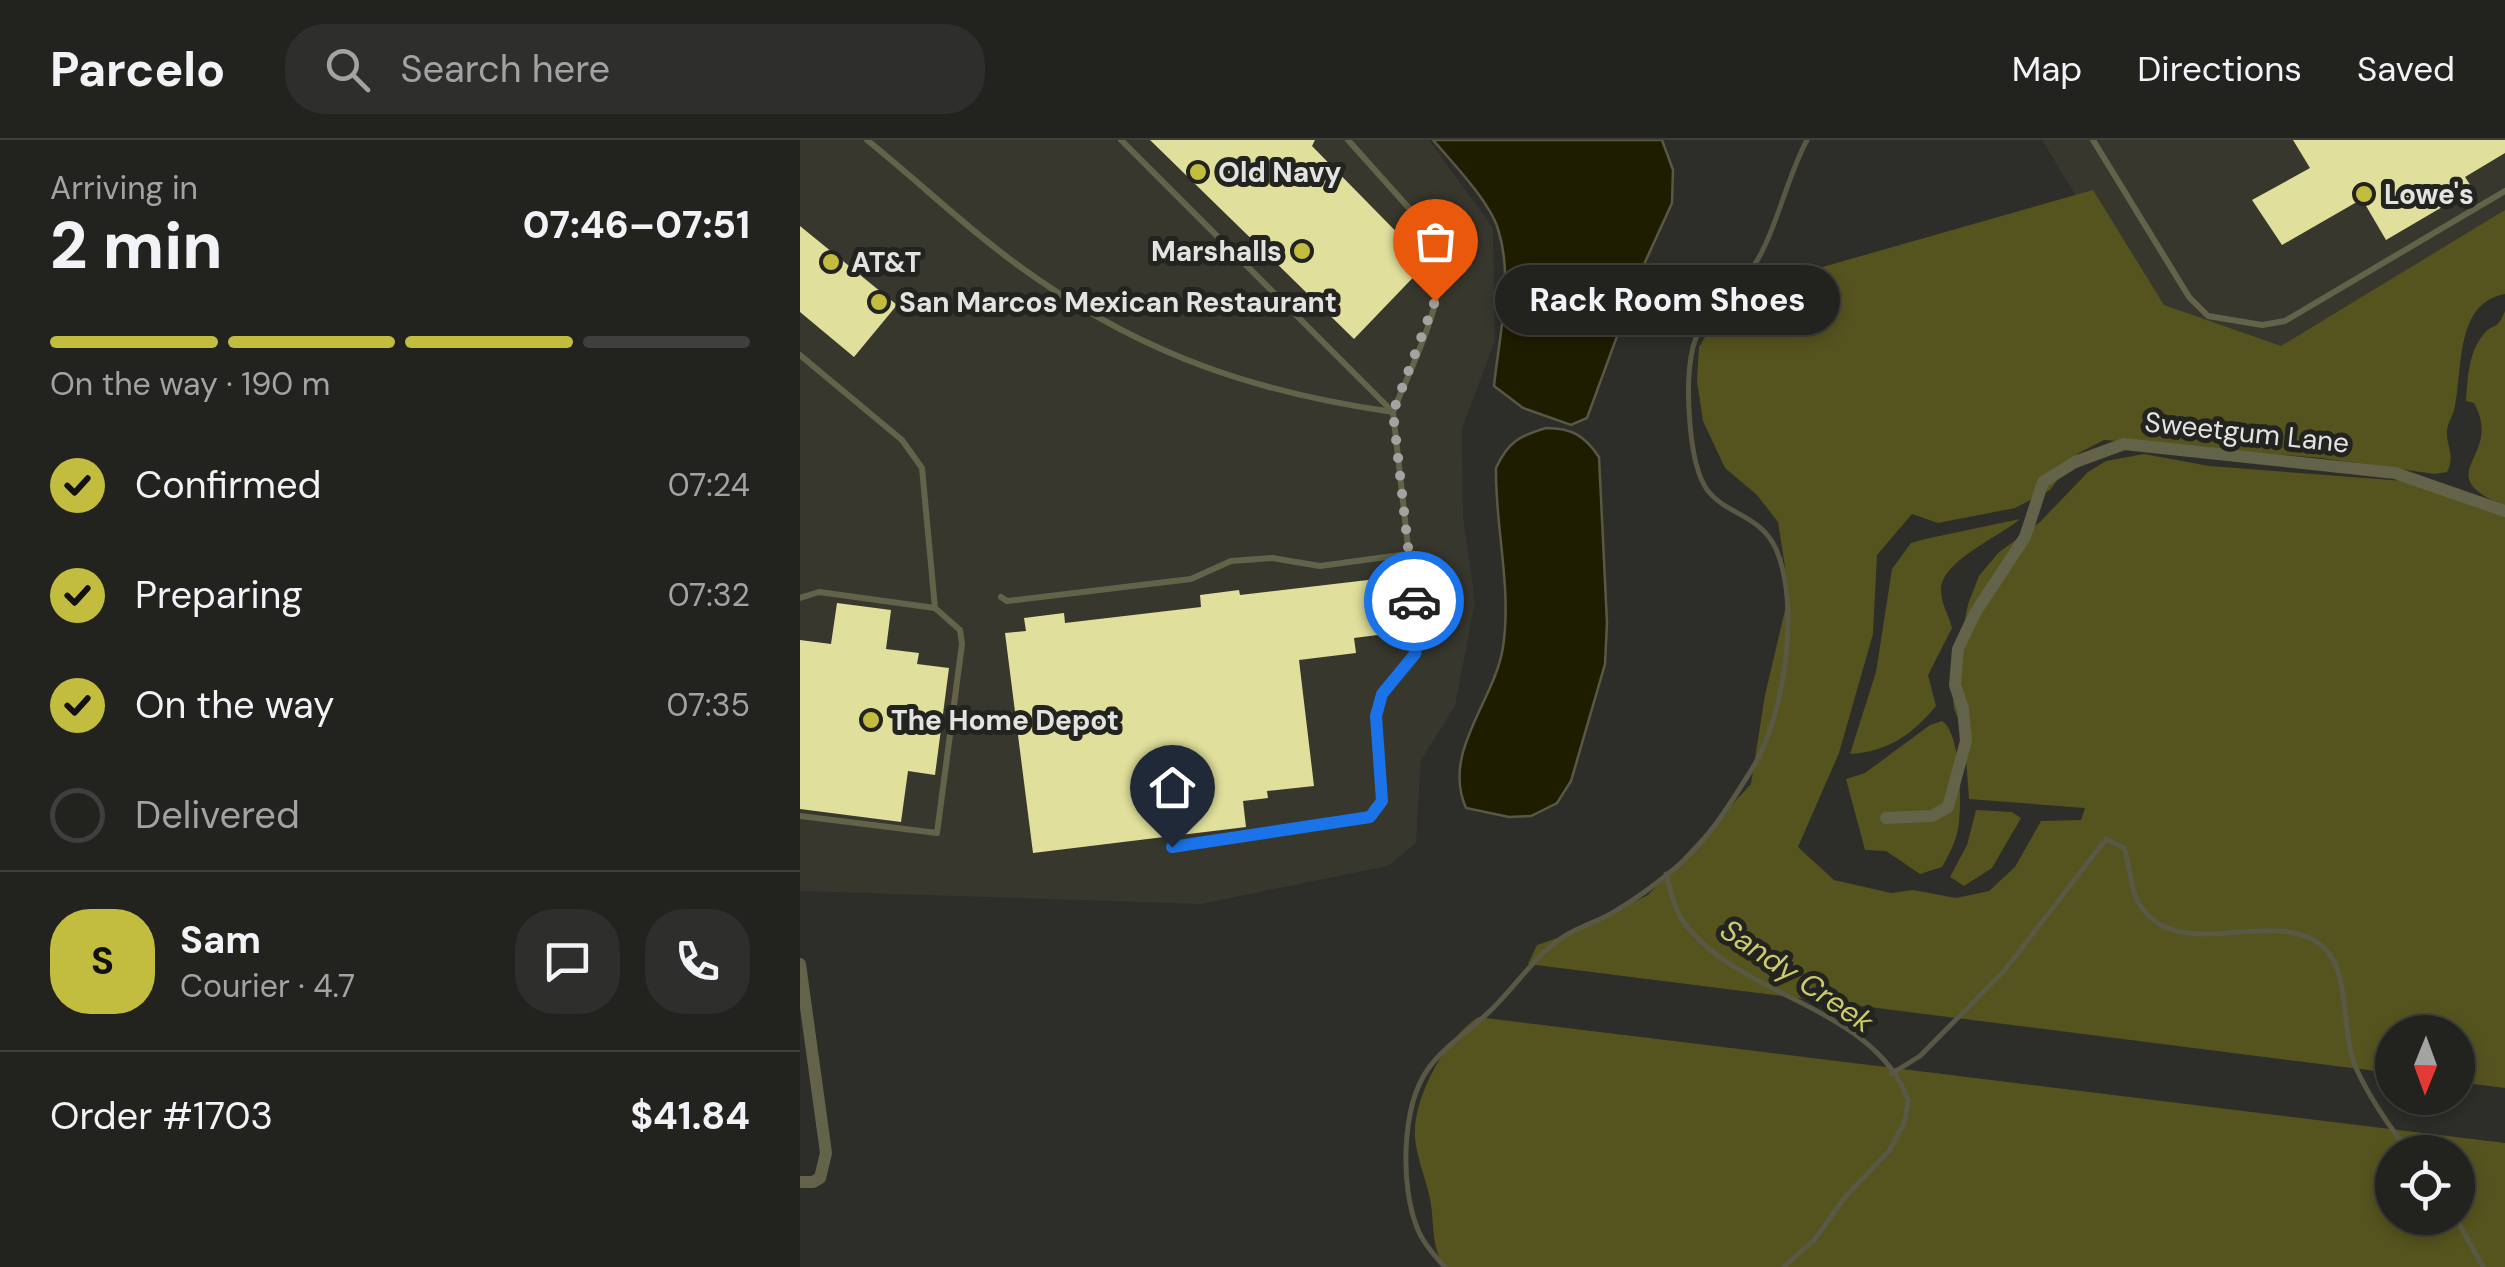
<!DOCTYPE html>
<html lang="en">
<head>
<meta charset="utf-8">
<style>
	:root { --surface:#22221f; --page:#2e2f2c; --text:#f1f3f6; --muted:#a2a4a4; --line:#3f3f3d; --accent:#c2bd3f }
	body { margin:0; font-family:"DM Sans",sans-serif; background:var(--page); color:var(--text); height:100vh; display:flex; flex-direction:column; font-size:38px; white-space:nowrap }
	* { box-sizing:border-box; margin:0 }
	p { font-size:32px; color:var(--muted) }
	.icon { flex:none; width:55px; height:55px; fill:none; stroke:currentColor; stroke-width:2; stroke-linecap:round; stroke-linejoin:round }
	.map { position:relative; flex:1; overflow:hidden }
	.side { display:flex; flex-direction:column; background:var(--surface); width:800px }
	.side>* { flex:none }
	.needle { width:65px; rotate:181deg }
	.tools { position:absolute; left:1575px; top:875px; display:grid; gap:20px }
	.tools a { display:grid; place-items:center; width:100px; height:100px; border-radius:50%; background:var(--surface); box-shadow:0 5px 15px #0003,0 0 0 2px var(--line); font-size:50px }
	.pin { position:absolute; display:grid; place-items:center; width:85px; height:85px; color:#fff; margin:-102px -42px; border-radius:50% 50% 50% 0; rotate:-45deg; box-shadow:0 0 10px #0007 }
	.pin .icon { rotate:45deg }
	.courier { position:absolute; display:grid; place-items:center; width:100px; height:100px; margin:-50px; border:8px solid #1a73e8; border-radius:50%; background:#fff; color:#222; box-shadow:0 2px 12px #0007 }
	.bubble { position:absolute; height:70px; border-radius:35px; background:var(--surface); box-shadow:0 5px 15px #0003,0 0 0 2px var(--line); font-size:32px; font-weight:800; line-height:70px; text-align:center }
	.overview em { font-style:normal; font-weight:800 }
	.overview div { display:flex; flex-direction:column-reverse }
	.overview { display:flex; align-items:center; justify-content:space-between; height:170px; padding:0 50px }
	h1 { font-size:65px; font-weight:800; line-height:75px }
	.bar { display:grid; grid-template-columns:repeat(4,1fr); gap:15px 10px; align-content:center; height:120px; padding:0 50px }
	.bar i { height:12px; border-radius:8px; background:var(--line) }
	.bar .on { background:var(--accent) }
	.bar p { grid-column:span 4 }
	.line { display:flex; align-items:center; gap:25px; padding:0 50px; border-top:2px solid var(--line) }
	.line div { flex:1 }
	.round { display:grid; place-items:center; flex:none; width:105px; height:105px; border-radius:40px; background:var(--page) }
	ol { padding:0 50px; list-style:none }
	li { display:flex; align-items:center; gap:30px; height:110px }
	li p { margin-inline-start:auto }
	li .icon { padding:10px; border-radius:50%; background:var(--accent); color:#111; stroke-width:4 }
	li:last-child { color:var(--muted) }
	li i { width:55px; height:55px; border:5px solid var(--line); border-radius:50% }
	header { display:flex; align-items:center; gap:60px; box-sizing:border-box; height:140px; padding:0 50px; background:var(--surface); border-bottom:2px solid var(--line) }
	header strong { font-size:48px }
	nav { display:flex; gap:55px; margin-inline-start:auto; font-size:35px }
	.search { width:700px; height:90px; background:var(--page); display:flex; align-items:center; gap:25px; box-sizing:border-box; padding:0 35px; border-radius:40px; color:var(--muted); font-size:38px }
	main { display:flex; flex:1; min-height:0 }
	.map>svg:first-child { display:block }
</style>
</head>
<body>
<header>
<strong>Parcelo</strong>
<div class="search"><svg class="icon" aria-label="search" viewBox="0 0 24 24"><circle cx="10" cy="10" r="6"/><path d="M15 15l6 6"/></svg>Search here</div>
<nav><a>Map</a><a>Directions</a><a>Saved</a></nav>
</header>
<main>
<section class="side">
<div class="overview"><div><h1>2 min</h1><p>Arriving in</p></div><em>07:46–07:51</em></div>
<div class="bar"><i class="on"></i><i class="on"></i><i class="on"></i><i></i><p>On the way · 190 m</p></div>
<ol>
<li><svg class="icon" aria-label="check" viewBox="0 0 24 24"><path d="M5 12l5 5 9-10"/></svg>Confirmed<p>07:24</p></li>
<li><svg class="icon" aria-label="check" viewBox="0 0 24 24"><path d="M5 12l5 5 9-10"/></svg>Preparing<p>07:32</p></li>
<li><svg class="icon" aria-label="check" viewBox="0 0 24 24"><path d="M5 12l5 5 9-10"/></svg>On the way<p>07:35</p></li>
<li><i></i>Delivered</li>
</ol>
<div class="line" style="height:180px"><b class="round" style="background:var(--accent);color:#111">S</b><div><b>Sam</b><p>Courier · 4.7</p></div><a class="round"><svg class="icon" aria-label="chat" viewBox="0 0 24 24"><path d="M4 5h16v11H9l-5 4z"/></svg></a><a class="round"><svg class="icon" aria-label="phone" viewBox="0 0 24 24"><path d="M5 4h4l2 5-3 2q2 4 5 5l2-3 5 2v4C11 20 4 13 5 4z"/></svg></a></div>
<div class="line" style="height:130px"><div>Order #1703</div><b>$41.84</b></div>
</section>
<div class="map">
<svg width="1705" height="1127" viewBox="0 0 1705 1127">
	<rect width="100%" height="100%" fill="#2d2d29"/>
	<g fill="#37372e">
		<polygon points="0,0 629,0 693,88 695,201 662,289 663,375 675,462 655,566 621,620 616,703 588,726 401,764 0,751"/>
		<polygon points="1242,0 1705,0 1705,85 1478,226 1357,190"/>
	</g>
	<g fill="#55531e" fill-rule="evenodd">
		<path d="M1293,50L1364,165L1481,206L1705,70V154C1655,163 1663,228 1655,266C1653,277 1646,284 1647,295C1648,310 1655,317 1647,332L1635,334L1521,318L1304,300L1277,314L1250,350L1215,368L1138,383L1112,374L1077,415L1073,494L1039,613L998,707L1034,740L1091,753L1113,750L1156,758L1189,751L1215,727L1241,681L1281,680L1285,668L1169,659L1164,592L1154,569L1152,549L1168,464L1179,436L1198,413L1240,382L1288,332L1306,321L1344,314L1409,326L1605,341L1705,376V948L1658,942V892H1592V933L728,824L737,805L775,792L848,755L951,644L965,555L989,453L978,382L957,355L925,328L903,281L897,241L899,207L931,153Z"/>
		<path d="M1705,171V366C1626,333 1705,319 1674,263L1666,261C1668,238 1668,214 1683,195C1694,181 1696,193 1705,171Z"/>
		<path d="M1220,379C1198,398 1141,421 1141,450C1141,464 1149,475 1152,488L1128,535L1136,566C1112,595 1087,612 1050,614L1076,532L1092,429L1111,403L1125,399Z"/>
		<path d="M1142,581C1162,594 1162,667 1158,690C1155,703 1149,715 1142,727L1120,734L1086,711L1065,710L1046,639L1065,633L1130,585Z"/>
		<polygon points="1176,670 1212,672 1221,678 1192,728 1164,746 1150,737 1167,705"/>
		<path d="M678,877L1705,1003V1127H645C630,1105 635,1084 630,1059C626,1039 617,1019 615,998C612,958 646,898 678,877ZM1592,1012H1658V1078H1592Z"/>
	</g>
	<g fill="#1e1d00" stroke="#595844" stroke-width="2.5">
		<path d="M633,0H862L873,30L872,63L841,131L787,278L771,285L723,268L694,246C699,196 714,139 698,89C689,61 653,23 633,0Z"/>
		<path d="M746,288C772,288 785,296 799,317L807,483L805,524L771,641L757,663L731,676L709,677L666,668C641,612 695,561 703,507C712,448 695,387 696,328C708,302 719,296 746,288Z"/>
	</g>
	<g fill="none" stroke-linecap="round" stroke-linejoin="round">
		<g stroke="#595844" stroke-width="5">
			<path d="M866,734C870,749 873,765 881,778C934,858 1074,864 1108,960L1105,981L1089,1011L1045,1057L1015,1099L984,1127"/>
			<path d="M1091,934L1120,916L1204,831L1306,699L1324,708C1330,724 1330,746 1337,760C1374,829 1472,764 1522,806C1552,831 1540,892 1556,928C1570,959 1589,986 1609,1012"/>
			<polyline points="1656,1078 1683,1127"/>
			<path d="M645,1127C635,1116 624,1104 618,1090C600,1048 601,967 628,929C646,904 673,889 694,867C717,844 736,815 763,797C780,786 800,781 817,770C836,759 856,744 873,730C906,704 930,664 952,629C984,578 1001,466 976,409C961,375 927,375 908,351C888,325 886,248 891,217C897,171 937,155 958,119C977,87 987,37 1007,0"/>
		</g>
	</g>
	<g fill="#e0df9b">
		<polygon points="350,0 515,0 512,6 627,123 554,199"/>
		<polygon points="1493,0 1705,0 1705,13 1665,37 1673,49 1586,100 1562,59 1482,105 1452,60 1510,28"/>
		<polygon points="0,86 97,165 54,217 0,172"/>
		<polygon points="602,436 609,491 554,498 556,513 499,520 514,646 467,651 468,658 443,661 446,687 233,713 205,493 226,491 224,478 264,473 265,483 401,467 400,455 439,450 440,455"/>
		<polygon points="37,463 91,470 86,509 119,513 117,524 149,528 135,635 108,631 101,682 0,669 0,500 31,504"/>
	</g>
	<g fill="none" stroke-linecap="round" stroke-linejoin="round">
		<g stroke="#636349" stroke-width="6">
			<path d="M67,0C124,46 178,99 239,140C350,217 460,253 593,272L618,496C613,523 592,533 581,557C568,586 580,630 582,661L570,677L372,707"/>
			<path d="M321,0L593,272C612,223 657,145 633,95L548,0"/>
			<polyline points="1293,0 1389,157 1408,176 1462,185 1485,181 1705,51"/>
			<polyline points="0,215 102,300 122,328 135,468 19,452 0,458"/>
			<polyline points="201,457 207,461 391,439 431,421 472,418 520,426 608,414"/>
			<polyline points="0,676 137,693 162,504 160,490 135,468"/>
		</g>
		<g stroke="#636349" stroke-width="12">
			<polyline points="1086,678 1132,676 1148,667 1166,601 1163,569 1155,545 1158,509 1175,473 1225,397 1243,342 1275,322 1324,304 1595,333 1705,371"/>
			<polyline points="0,824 26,1013 20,1038 13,1042 0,1042"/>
		</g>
	</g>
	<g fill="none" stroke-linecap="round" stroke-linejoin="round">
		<polyline stroke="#a3a3a1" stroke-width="10" stroke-dasharray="0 18" points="614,461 593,272 635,161"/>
		<polyline stroke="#1a73e8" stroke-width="12" points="372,707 570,677 582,661 576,576 582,554 615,514 618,496 614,461"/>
	</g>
	<g fill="#c2bd3f" stroke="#232320" stroke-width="4">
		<circle cx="398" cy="32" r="10"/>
		<circle cx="1564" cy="54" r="10"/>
		<circle cx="502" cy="111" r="10"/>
		<circle cx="31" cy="122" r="10"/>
		<circle cx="79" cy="162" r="10"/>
		<circle cx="71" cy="580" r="10"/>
	</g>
	<g text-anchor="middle" stroke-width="10" stroke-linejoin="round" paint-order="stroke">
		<g font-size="28" font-weight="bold" fill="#e3e3e1" stroke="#232320" text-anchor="start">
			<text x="418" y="42">Old Navy</text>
			<text x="1584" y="64">Lowe's</text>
			<text x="482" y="121" text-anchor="end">Marshalls</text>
			<text x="51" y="132">AT&amp;T</text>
			<text x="99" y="172">San Marcos Mexican Restaurant</text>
			<text x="91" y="590">The Home Depot</text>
		</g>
		<g font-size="28" fill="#e3e3e1" stroke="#232320">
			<text transform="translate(1447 292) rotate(6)" y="10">Sweetgum Lane</text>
		</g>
		<g font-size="30" font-style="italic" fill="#cdca6c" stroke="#232320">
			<text transform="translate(997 836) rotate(34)" y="10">Sandy Creek</text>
		</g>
	</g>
</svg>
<div class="tools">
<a><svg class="needle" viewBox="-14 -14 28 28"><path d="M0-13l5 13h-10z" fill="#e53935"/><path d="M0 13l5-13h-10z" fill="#a2a4a4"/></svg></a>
<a><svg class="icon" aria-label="locate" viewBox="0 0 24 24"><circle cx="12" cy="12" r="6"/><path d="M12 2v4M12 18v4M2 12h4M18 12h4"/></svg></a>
</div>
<div class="pin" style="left:635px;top:161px;background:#ea580c"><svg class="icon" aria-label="bag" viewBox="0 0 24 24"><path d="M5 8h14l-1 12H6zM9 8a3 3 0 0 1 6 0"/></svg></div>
<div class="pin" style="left:372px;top:707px;background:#1f2937"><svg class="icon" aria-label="home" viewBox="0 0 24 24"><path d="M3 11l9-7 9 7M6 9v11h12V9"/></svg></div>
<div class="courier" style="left:614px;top:461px"><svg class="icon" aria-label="car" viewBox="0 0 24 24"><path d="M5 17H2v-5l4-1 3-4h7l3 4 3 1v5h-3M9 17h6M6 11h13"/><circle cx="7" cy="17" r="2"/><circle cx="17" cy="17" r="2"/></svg></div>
<div class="bubble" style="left:695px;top:125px;width:345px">Rack Room Shoes</div>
</div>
</main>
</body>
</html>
